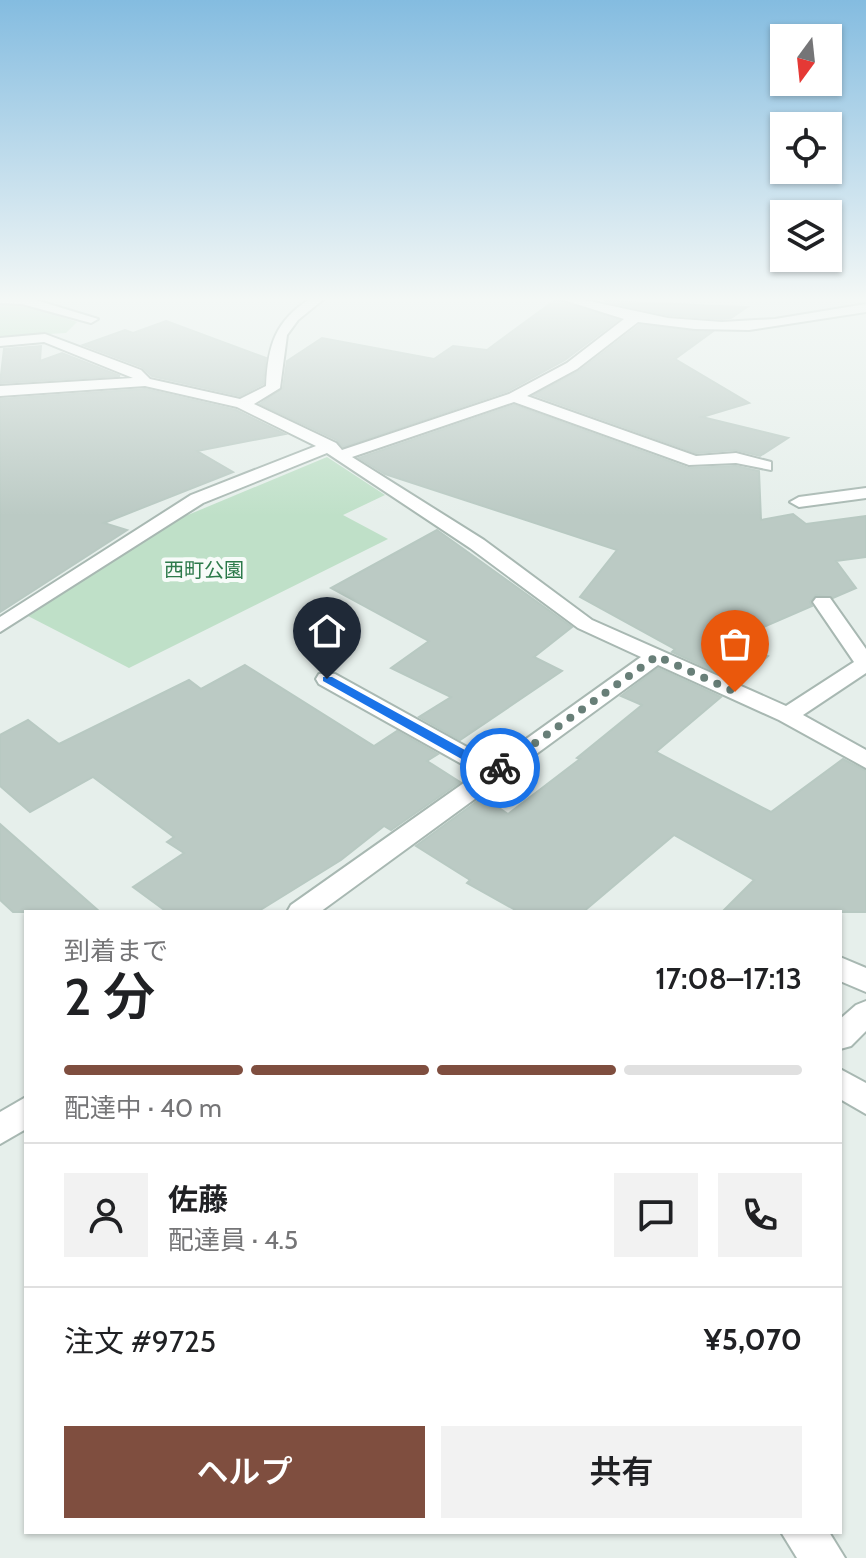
<!DOCTYPE html>
<html lang="ja">
<head>
<meta charset="utf-8">
<style>
	:root { --surface:#fff; --page:#f2f2f2; --text:#202124; --muted:#757577; --line:#e0e0e0; --accent:#7f4e3f }
	body { margin:0; font-family:Cabin,"Noto Sans JP",sans-serif; background:var(--page); color:var(--text); height:100vh; display:flex; flex-direction:column; font-size:30px; white-space:nowrap }
	* { box-sizing:border-box; margin:0 }
	p { font-size:26px; color:var(--muted) }
	.icon { flex:none; width:44px; height:44px; fill:none; stroke:currentColor; stroke-width:2; stroke-linecap:round; stroke-linejoin:round }
	.map { position:relative; flex:1; overflow:hidden }
	.side { position:absolute; left:24px; top:910px; width:818px; height:624px; display:flex; flex-direction:column; background:var(--surface); border-radius:0px; box-shadow:0 2px 6px #0004 }
	.side>* { flex:none }
	.needle { width:52px; rotate:195deg }
	.buttons { position:absolute; left:770px; top:24px; display:grid; gap:16px }
	.buttons a { display:grid; place-items:center; width:72px; height:72px; border-radius:0px; background:var(--surface); box-shadow:0 2px 6px #0004; font-size:40px }
	.pin { position:absolute; display:grid; place-items:center; width:68px; height:68px; color:#fff; margin:-82px -34px; border-radius:50% 50% 50% 0; rotate:-45deg; box-shadow:0 0 8px #0007 }
	.pin .icon { rotate:45deg }
	.courier { position:absolute; display:grid; place-items:center; width:80px; height:80px; margin:-40px; border:6px solid #1a73e8; border-radius:50%; background:#fff; color:#222; box-shadow:0 2px 10px #0007 }
	.headline em { font-style:normal; font-weight:600 }
	.headline div { display:flex; flex-direction:column-reverse }
	.headline { display:flex; align-items:center; justify-content:space-between; height:136px; padding:0 40px }
	h1 { font-size:52px; font-weight:600; line-height:60px }
	.bar { display:grid; grid-template-columns:repeat(4,1fr); gap:12px 8px; align-content:center; height:96px; padding:0 40px }
	.bar i { height:10px; border-radius:6px; background:var(--line) }
	.bar .selected { background:var(--accent) }
	.bar p { grid-column:span 4 }
	.line { display:flex; align-items:center; gap:20px; padding:0 40px; border-top:2px solid var(--line) }
	.line div { flex:1 }
	.round { display:grid; place-items:center; flex:none; width:84px; height:84px; border-radius:0px; background:var(--page) }
	.button { display:flex; gap:16px; margin-top:auto; padding:16px 40px }
	.button a { flex:1; height:92px; border-radius:0px; background:var(--accent); color:#fff; font-size:32px; font-weight:600; line-height:92px; text-align:center }
	.button a+a { background:var(--page); color:var(--text) }
	.map>svg:first-child { display:block }
</style>
</head>
<body>
<div class="map">
<svg width="866" height="1558" viewBox="0 0 866 1558">
	<rect width="100%" height="100%" fill="#e6efeb"/>
	<g fill="#bfe0c8">
		<polygon points="0,303 22,304 77,322 66,333 0,337"/>
		<polygon points="327,457 385,495 343,515 388,539 129,668 28,616 171,522"/>
	</g>
	<g fill="#bbcac4" stroke="#b8c9c2" stroke-width="2">
		<polygon points="555,300 618,320 565,360 508,391 343,447 337,440 260,404 283,388 287,361 322,338 434,359 453,346 487,350"/>
		<polygon points="604,301 747,307 731,318 722,319 668,315"/>
		<polygon points="166,321 266,358 263,384 240,396 152,376 142,367 83,345 125,330 133,333"/>
		<polygon points="639,325 712,332 675,359 749,403 702,417 788,438 760,456 736,450 696,453 534,395 579,371"/>
		<polygon points="41,346 40,361 62,353 120,376 0,383 4,349"/>
		<polygon points="145,389 236,410 285,434 197,451 233,472 104,523 127,530 0,612 0,399"/>
		<polygon points="514,405 688,468 736,466 759,471 761,520 793,514 806,524 866,516 866,557 836,561 856,588 833,598 816,595 810,602 812,606 731,641 768,656 738,682 672,652 675,649 580,597 617,550 385,474 359,458"/>
		<polygon points="437,530 572,627 534,657 562,671 460,740 419,717 451,697 391,668 429,641 331,588"/>
		<polygon points="245,665 374,746 397,731 438,754 427,761 460,782 391,830 384,826 341,860 257,912 167,912 133,887 184,853 167,842 174,837 93,777 30,812 0,786 0,735 28,720 59,744 189,680 201,689"/>
		<polygon points="658,668 721,697 656,752 771,812 843,759 866,771 866,912 722,912 754,880 674,835 583,912 519,912 467,883 470,880 416,846 483,797 508,814 580,759 577,758 642,705 621,696"/>
		<polygon points="0,824 100,912 13,912 0,900"/>
	</g>
	<g fill="none" stroke-linecap="round" stroke-linejoin="round">
		<g stroke="#a8b8b2" stroke-width="4">
			<g id="minor">
				<polygon points="0,298 29,298 98,319 91,323 22,304 0,303"/>
				<path d="M311,298H325L298,320L287,335L280,388L254,404L336,443L342,450L509,394L567,363L624,319L557,298H575L668,318L722,322L775,319L866,304V312L749,330L695,329L638,322L577,369L527,396L696,456L736,453L771,462V470L736,463L689,465L514,402L352,457L484,540L592,620L786,706L854,662L813,602L816,598H830L866,649V673L803,715L866,750V768L779,720L658,665L320,912H287L291,905L478,773L319,684L316,679L319,674H335L494,762L641,657L578,628L470,548L327,453L203,503L0,632V617L191,495L316,446L237,407L145,386L0,396V386L133,378L44,342L0,346V338L45,334L141,370L150,379L240,399L266,386C268,345 275,321 311,298Z"/>
				<polygon points="866,488 866,498 799,507 790,502 799,497"/>
				<polygon points="840,957 866,968 866,992 840,981"/>
				<polygon points="866,1001 866,1031 851,1046 840,1049 840,1019 856,1005"/>
				<polygon points="840,1069 866,1083 866,1114 840,1099"/>
				<polygon points="26,1097 26,1129 0,1144 0,1112"/>
				<polygon points="781,1532 829,1532 845,1558 797,1558"/>
			</g>
		</g>
		<use href="#minor" fill="#fff" fill-rule="evenodd"/>
	</g>
	<linearGradient id="sky" x2="0" y2="1"><stop stop-color="#84bce0"/><stop offset="0.58" stop-color="#f4f8f6"/><stop offset="1" stop-color="#f4f8f6" stop-opacity="0"/></linearGradient>
	<rect width="866" height="516" fill="url(#sky)"/>
	<polygon fill="#1a73e8" points="323,677 332,677 494,766 500,764 507,768 499,775 490,775 323,681"/>
	<g fill="none" stroke-linecap="round" stroke-linejoin="round">
		<polyline stroke="#687f78" stroke-width="8" stroke-dasharray="0 14.4" points="500,768 657,656 735,692"/>
	</g>
	<g text-anchor="middle" stroke-width="8" stroke-linejoin="round" paint-order="stroke">
		<g font-size="20" fill="#2d7a4b" stroke="#f7fbf9">
			<text x="204" y="577">西町公園</text>
		</g>
	</g>
</svg>
<div class="buttons">
<a><svg class="needle" viewBox="-14 -14 28 28"><path d="M0-13l5 13h-10z" fill="#e53935"/><path d="M0 13l5-13h-10z" fill="#757577"/></svg></a>
<a><svg class="icon" aria-label="locate" viewBox="0 0 24 24"><circle cx="12" cy="12" r="6"/><path d="M12 2v4M12 18v4M2 12h4M18 12h4"/></svg></a>
<a><svg class="icon" aria-label="layers" viewBox="0 0 24 24"><path d="M12 4l9 5-9 5-9-5zM3 14l9 5 9-5"/></svg></a>
</div>
<div class="pin" style="left:735px;top:692px;background:#ea580c"><svg class="icon" aria-label="bag" viewBox="0 0 24 24"><path d="M5 8h14l-1 12H6zM9 8a3 3 0 0 1 6 0"/></svg></div>
<div class="pin" style="left:327px;top:679px;background:#1f2937"><svg class="icon" aria-label="home" viewBox="0 0 24 24"><path d="M3 11l9-7 9 7M6 9v11h12V9"/></svg></div>
<div class="courier" style="left:500px;top:768px"><svg class="icon" aria-label="bike" viewBox="0 0 24 24"><circle cx="6" cy="16" r="4"/><circle cx="18" cy="16" r="4"/><path d="M6 16l4-8h5l3 8M10 8l3 8H6M13 5h3"/></svg></div>
<section class="side">
<div class="headline"><div><h1>2 分</h1><p>到着まで</p></div><em>17:08–17:13</em></div>
<div class="bar"><i class="selected"></i><i class="selected"></i><i class="selected"></i><i></i><p>配達中 · 40 m</p></div>
<div class="line" style="height:144px"><a class="round"><svg class="icon" aria-label="person" viewBox="0 0 24 24"><circle cx="12" cy="8" r="4"/><path d="M4 21q1-7 8-7t8 7"/></svg></a><div><b>佐藤</b><p>配達員 · 4.5</p></div><a class="round"><svg class="icon" aria-label="chat" viewBox="0 0 24 24"><path d="M4 5h16v11H9l-5 4z"/></svg></a><a class="round"><svg class="icon" aria-label="phone" viewBox="0 0 24 24"><path d="M5 4h4l2 5-3 2q2 4 5 5l2-3 5 2v4C11 20 4 13 5 4z"/></svg></a></div>
<div class="line" style="height:104px"><div>注文 #9725</div><b>¥5,070</b></div>
<div class="button"><a>ヘルプ</a><a>共有</a></div>
</section>
</div>
</body>
</html>
